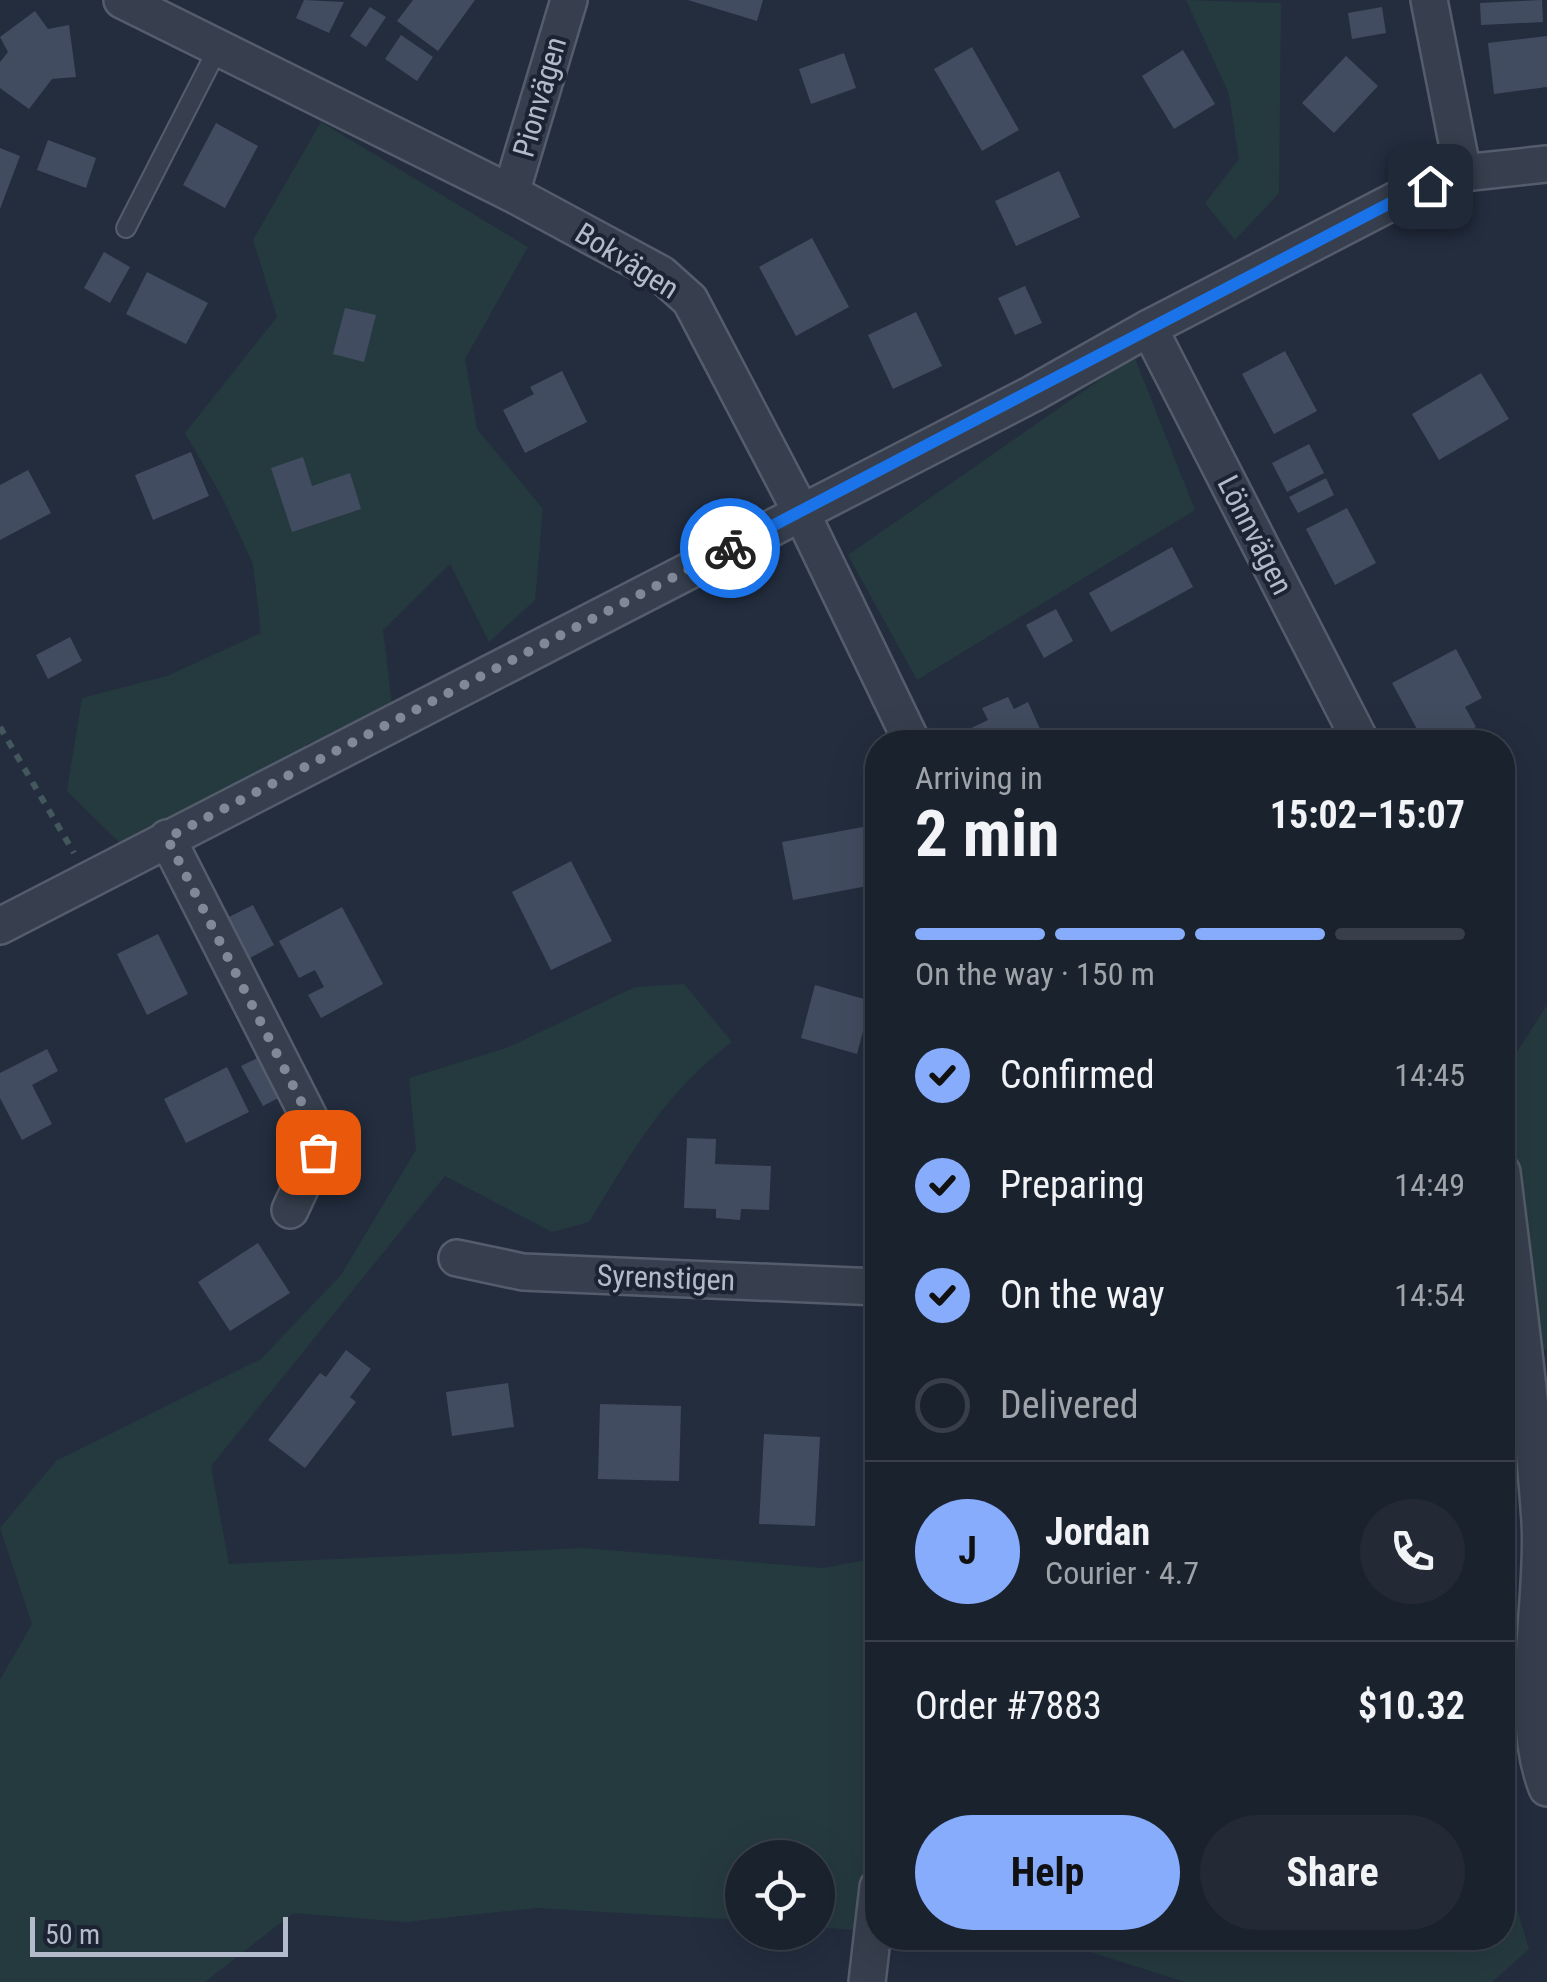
<!DOCTYPE html>
<html lang="en">
<head>
<meta charset="utf-8">
<style>
	:root { --surface:#1a222e; --page:#232a36; --text:#f1f3f6; --muted:#9fa4aa; --line:#383f4a; --accent:#86acfb }
	body { margin:0; font-family:"Roboto Condensed",sans-serif; background:var(--page); color:var(--text); height:100vh; display:flex; flex-direction:column; font-size:38px; white-space:nowrap }
	* { box-sizing:border-box; margin:0 }
	p { font-size:32px; color:var(--muted) }
	.icon { flex:none; width:55px; height:55px; fill:none; stroke:currentColor; stroke-width:2; stroke-linecap:round; stroke-linejoin:round }
	.map { position:relative; flex:1; overflow:hidden }
	.side { position:absolute; left:865px; top:730px; width:650px; height:1220px; display:flex; flex-direction:column; background:var(--surface); border-radius:40px; box-shadow:0 10px 40px #0002,0 0 0 2px var(--line) }
	.side>* { flex:none }
	.tools { position:absolute; left:725px; top:1840px; display:grid; gap:20px }
	.tools a { display:grid; place-items:center; width:110px; height:110px; border-radius:50%; background:var(--surface); box-shadow:0 10px 40px #0002,0 0 0 2px var(--line); font-size:50px }
	.scale { position:absolute; left:30px; bottom:25px; width:258px; box-sizing:border-box; padding-left:10px; border:5px solid #b3bac9; border-top:0; font-size:28px; line-height:35px; white-space:nowrap; color:#b3bac9; -webkit-text-stroke:8px #1c2433; paint-order:stroke }
	.pin { position:absolute; display:grid; place-items:center; width:85px; height:85px; color:#fff; margin:-42px; border-radius:20px; box-shadow:0 5px 15px #0006 }
	.courier { position:absolute; display:grid; place-items:center; width:100px; height:100px; margin:-50px; border:8px solid #1a73e8; border-radius:50%; background:#fff; color:#222; box-shadow:0 2px 12px #0007 }
	.summary em { font-style:normal; font-weight:700 }
	.summary div { display:flex; flex-direction:column-reverse }
	.summary { display:flex; align-items:center; justify-content:space-between; height:170px; padding:0 50px }
	h1 { font-size:65px; font-weight:700; line-height:75px }
	.bar { display:grid; grid-template-columns:repeat(4,1fr); gap:15px 10px; align-content:center; height:120px; padding:0 50px }
	.bar i { height:12px; border-radius:8px; background:var(--line) }
	.bar .selected { background:var(--accent) }
	.bar p { grid-column:span 4 }
	.line { display:flex; align-items:center; gap:25px; padding:0 50px; border-top:2px solid var(--line) }
	.line div { flex:1 }
	.round { display:grid; place-items:center; flex:none; width:105px; height:105px; border-radius:52px; background:var(--page) }
	ol { padding:0 50px; list-style:none }
	li { display:flex; align-items:center; gap:30px; height:110px }
	li p { margin-inline-start:auto }
	li .icon { padding:10px; border-radius:50%; background:var(--accent); color:#111; stroke-width:4 }
	li:last-child { color:var(--muted) }
	li i { width:55px; height:55px; border:5px solid var(--line); border-radius:50% }
	.action { display:flex; gap:20px; margin-top:auto; padding:20px 50px }
	.action a { flex:1; height:115px; border-radius:60px; background:var(--accent); color:#111; font-size:40px; font-weight:700; line-height:115px; text-align:center }
	.action a+a { background:var(--page); color:var(--text) }
	.map>svg:first-child { display:block }
</style>
</head>
<body>
<div class="map">
<svg width="1547" height="1982" viewBox="0 0 1547 1982">
	<rect width="100%" height="100%" fill="#232d3e"/>
	<g fill="#253a3f">
		<polygon points="1186,0 1281,3 1279,193 1235,240 1205,203 1239,159 1229,94"/>
		<polygon points="321,122 528,247 465,359 477,429 543,509 535,600 489,642 450,564 383,630 393,714 307,744 291,775 125,848 67,791 82,698 167,676 261,633 253,564 222,497 185,433 277,317 253,240"/>
		<polygon points="1134,356 1195,510 917,680 848,555"/>
		<path d="M684,984L732,1042C665,1092 632,1152 589,1222L552,1232L445,1176L211,1466L229,1564L584,1548L823,1568L877,1558V1932L818,1927V1858H742V1920L536,1908L406,1922L293,1913L205,1982H0V1680L32,1624L0,1528L56,1461L261,1359L341,1275L416,1150L409,1078L509,1047L635,987Z"/>
		<polygon points="1547,1005 1547,1350 1536,1349 1502,1075"/>
		<polygon points="864,1336 877,1336 877,1489 876,1471"/>
		<polygon points="1503,1863 1529,1949 1492,1982 1185,1982 1090,1952 933,1938 1502,1938"/>
	</g>
	<g fill="#424c60">
		<polygon points="304,0 344,2 329,33 296,18"/>
		<polygon points="413,0 475,0 438,51 397,21"/>
		<polygon points="688,0 763,0 757,21"/>
		<polygon points="1542,0 1543,22 1481,25 1480,3"/>
		<polygon points="370,7 386,17 366,47 350,36"/>
		<polygon points="1382,7 1386,33 1352,39 1348,13"/>
		<polygon points="35,11 48,29 69,25 76,77 52,79 29,109 0,88 0,62 8,52 0,37"/>
		<polygon points="401,35 433,57 417,81 385,59"/>
		<polygon points="1547,36 1547,87 1494,94 1488,43"/>
		<polygon points="972,47 1019,130 982,151 934,69"/>
		<polygon points="1183,50 1215,104 1174,129 1142,76"/>
		<polygon points="844,53 856,88 811,104 799,69"/>
		<polygon points="1346,56 1378,86 1334,133 1302,103"/>
		<polygon points="216,123 258,146 225,208 183,185"/>
		<polygon points="48,140 96,158 86,188 37,170"/>
		<polygon points="0,148 20,156 0,209"/>
		<polygon points="1059,171 1080,217 1016,246 995,201"/>
		<polygon points="812,238 849,307 796,336 759,267"/>
		<polygon points="104,252 130,267 110,303 84,288"/>
		<polygon points="147,272 208,303 186,344 126,314"/>
		<polygon points="1025,286 1042,323 1015,335 998,298"/>
		<polygon points="345,308 376,315 364,362 333,354"/>
		<polygon points="916,312 942,366 893,389 868,335"/>
		<polygon points="1285,351 1317,411 1274,434 1242,374"/>
		<polygon points="562,371 587,422 525,453 503,410 534,394 530,387"/>
		<polygon points="1481,373 1509,419 1439,460 1412,414"/>
		<polygon points="1309,444 1324,473 1287,492 1272,463"/>
		<polygon points="191,452 209,496 153,520 135,475"/>
		<polygon points="303,457 312,486 350,473 361,509 292,532 271,468"/>
		<polygon points="28,470 51,513 0,540 0,485"/>
		<polygon points="1326,478 1334,495 1298,513 1289,497"/>
		<polygon points="1347,508 1376,563 1335,585 1306,529"/>
		<polygon points="1172,547 1193,587 1111,632 1089,593"/>
		<polygon points="1056,609 1073,641 1044,658 1026,625"/>
		<polygon points="70,637 82,661 48,679 36,655"/>
		<polygon points="1456,649 1482,698 1465,707 1476,727 1446,742 1424,742 1392,683"/>
		<polygon points="1008,697 1014,709 1028,702 1046,742 968,742 963,732 988,720 982,708"/>
		<polygon points="868,826 878,884 793,900 782,842"/>
		<polygon points="1502,836 1513,861 1502,866"/>
		<polygon points="571,861 612,941 551,970 512,892"/>
		<polygon points="253,905 274,945 250,958 229,917"/>
		<polygon points="342,907 383,984 321,1018 308,995 324,987 315,970 299,978 279,941"/>
		<polygon points="158,934 188,994 147,1015 117,954"/>
		<polygon points="815,985 871,1001 857,1054 801,1038"/>
		<polygon points="47,1049 58,1071 32,1085 52,1124 22,1140 0,1098 0,1073"/>
		<polygon points="262,1056 284,1095 263,1106 241,1066"/>
		<polygon points="227,1067 249,1112 186,1143 164,1099"/>
		<polygon points="687,1138 716,1139 715,1164 771,1166 769,1210 741,1209 740,1220 716,1218 716,1209 684,1208"/>
		<polygon points="258,1243 290,1293 230,1331 198,1282"/>
		<polygon points="346,1350 371,1369 350,1397 356,1402 305,1468 268,1440 320,1373 326,1377"/>
		<polygon points="508,1383 514,1427 452,1436 446,1392"/>
		<polygon points="600,1404 681,1406 679,1481 598,1479"/>
		<polygon points="764,1434 820,1437 815,1526 759,1524"/>
	</g>
	<g fill="none" stroke-linecap="round" stroke-linejoin="round">
		<g stroke="#555d6c" stroke-width="22">
			<polyline id="service" points="126,228 217,50"/>
		</g>
		<g stroke="#555d6c" stroke-width="40">
			<g id="minor">
				<polyline points="122,0 511,193 661,274 690,300 801,512 912,742"/>
				<polyline points="1429,0 1463,173"/>
				<polyline points="511,193 569,0"/>
				<polyline points="1149,328 1361,742"/>
				<polyline points="167,838 313,1125 317,1152 290,1210"/>
				<polyline points="0,926 1032,394 1149,328 1396,200 1463,173 1547,164"/>
				<path d="M1502,1172C1516,1288 1532,1405 1540,1522C1545,1602 1517,1712 1547,1788"/>
				<polyline points="457,1258 523,1272 878,1287"/>
				<polyline points="867,1982 878,1887"/>
			</g>
		</g>
		<polyline stroke="#43575c" stroke-width="6" stroke-dasharray="8 8" stroke-linecap="butt" points="0,727 74,853"/>
		<use href="#service" stroke="#373f4e" stroke-width="18"/>
		<use href="#minor" stroke="#373f4e" stroke-width="35"/>
	</g>
	<g fill="none" stroke-linecap="round" stroke-linejoin="round">
		<polyline stroke="#818998" stroke-width="10" stroke-dasharray="0 18" points="318,1152 313,1125 167,838 730,548"/>
		<path stroke="#1a73e8" stroke-width="12" d="M730,548C953,433 1175,317 1396,200L1430,186"/>
	</g>
	<g text-anchor="middle" stroke-width="8" stroke-linejoin="round" paint-order="stroke">
		<g font-size="30" fill="#b3bac9" stroke="#1c2433">
			<text transform="translate(540 97) rotate(-74)" y="10">Pionvägen</text>
			<text transform="translate(627 261) rotate(32)" y="10">Bokvägen</text>
			<text transform="translate(1255 535) rotate(63)" y="10">Lönnvägen</text>
			<text transform="translate(666 1278) rotate(2)" y="10">Syrenstigen</text>
		</g>
	</g>
</svg>
<div class="tools">
<a><svg class="icon" aria-label="locate" viewBox="0 0 24 24"><circle cx="12" cy="12" r="6"/><path d="M12 2v4M12 18v4M2 12h4M18 12h4"/></svg></a>
</div>
<div class="scale">50 m</div>
<div class="pin" style="left:318px;top:1152px;background:#ea580c"><svg class="icon" aria-label="bag" viewBox="0 0 24 24"><path d="M5 8h14l-1 12H6zM9 8a3 3 0 0 1 6 0"/></svg></div>
<div class="pin" style="left:1430px;top:186px;background:#1f2937"><svg class="icon" aria-label="home" viewBox="0 0 24 24"><path d="M3 11l9-7 9 7M6 9v11h12V9"/></svg></div>
<div class="courier" style="left:730px;top:548px"><svg class="icon" aria-label="bike" viewBox="0 0 24 24"><circle cx="6" cy="16" r="4"/><circle cx="18" cy="16" r="4"/><path d="M6 16l4-8h5l3 8M10 8l3 8H6M13 5h3"/></svg></div>
<section class="side">
<div class="summary"><div><h1>2 min</h1><p>Arriving in</p></div><em>15:02–15:07</em></div>
<div class="bar"><i class="selected"></i><i class="selected"></i><i class="selected"></i><i></i><p>On the way · 150 m</p></div>
<ol>
<li><svg class="icon" aria-label="check" viewBox="0 0 24 24"><path d="M5 12l5 5 9-10"/></svg>Confirmed<p>14:45</p></li>
<li><svg class="icon" aria-label="check" viewBox="0 0 24 24"><path d="M5 12l5 5 9-10"/></svg>Preparing<p>14:49</p></li>
<li><svg class="icon" aria-label="check" viewBox="0 0 24 24"><path d="M5 12l5 5 9-10"/></svg>On the way<p>14:54</p></li>
<li><i></i>Delivered</li>
</ol>
<div class="line" style="height:180px"><b class="round" style="background:var(--accent);color:#111">J</b><div><b>Jordan</b><p>Courier · 4.7</p></div><a class="round"><svg class="icon" aria-label="phone" viewBox="0 0 24 24"><path d="M5 4h4l2 5-3 2q2 4 5 5l2-3 5 2v4C11 20 4 13 5 4z"/></svg></a></div>
<div class="line" style="height:130px"><div>Order #7883</div><b>$10.32</b></div>
<div class="action"><a>Help</a><a>Share</a></div>
</section>
</div>
</body>
</html>
